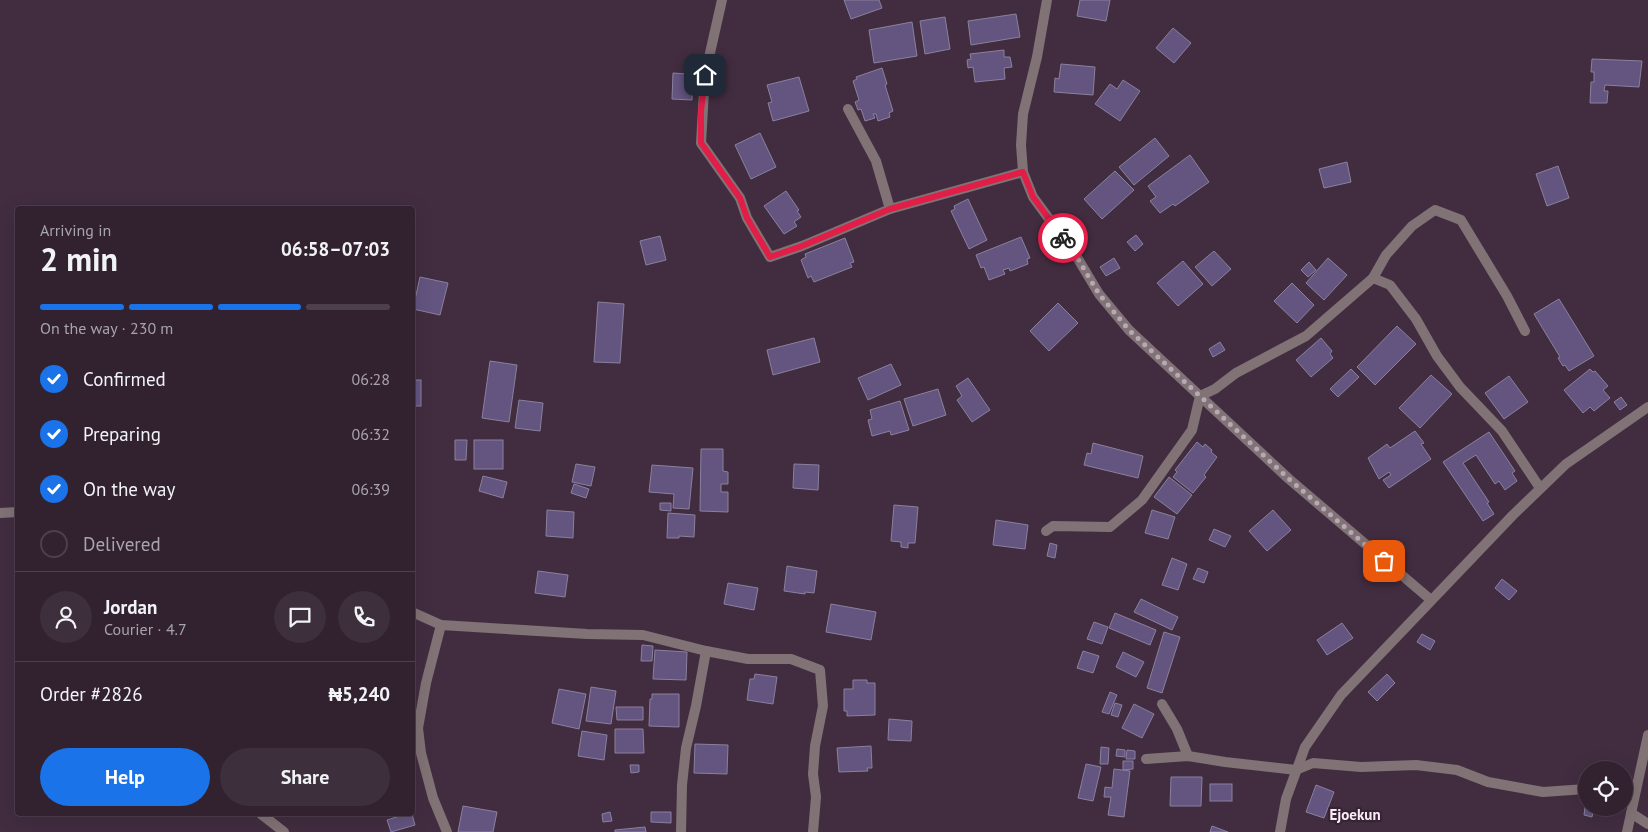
<!DOCTYPE html>
<html lang="en">
<head>
<meta charset="utf-8">
<style>
	:root { --surface:#322230; --page:#3d2f3c; --text:#f1f3f6; --muted:#a8a4ab; --line:#4d3f4c; --accent:#1a73e8 }
	body { margin:0; font-family:"PT Sans",sans-serif; background:var(--page); color:var(--text); height:100vh; display:flex; flex-direction:column; font-size:19px; white-space:nowrap }
	* { box-sizing:border-box; margin:0 }
	p { font-size:16px; color:var(--muted) }
	.icon { flex:none; width:28px; height:28px; fill:none; stroke:currentColor; stroke-width:2; stroke-linecap:round; stroke-linejoin:round }
	.map { position:relative; flex:1; overflow:hidden }
	.drawer { position:absolute; left:15px; top:206px; width:400px; height:610px; display:flex; flex-direction:column; background:var(--surface); border-radius:5px; box-shadow:0 5px 20px #0002,0 0 0 1px var(--line) }
	.drawer>* { flex:none }
	.controls { position:absolute; left:1578px; top:761px; display:grid; gap:10px }
	.controls a { display:grid; place-items:center; width:55px; height:55px; border-radius:50%; background:var(--surface); box-shadow:0 5px 20px #0002,0 0 0 1px var(--line); font-size:25px }
	.pin { position:absolute; display:grid; place-items:center; width:42px; height:42px; color:#fff; margin:-21px; border-radius:10px; box-shadow:0 2px 8px #0006 }
	.courier { position:absolute; display:grid; place-items:center; width:50px; height:50px; margin:-25px; border:4px solid #e11d48; border-radius:50%; background:#fff; color:#222; box-shadow:0 1px 6px #0007 }
	.summary em { font-style:normal; font-weight:700 }
	.summary div { display:flex; flex-direction:column-reverse }
	.summary { display:flex; align-items:center; justify-content:space-between; height:85px; padding:0 25px }
	h1 { font-size:32px; font-weight:700; line-height:38px }
	.bar { display:grid; grid-template-columns:repeat(4,1fr); gap:8px 5px; align-content:center; height:60px; padding:0 25px }
	.bar i { height:6px; border-radius:4px; background:var(--line) }
	.bar .current { background:var(--accent) }
	.bar p { grid-column:span 4 }
	.line { display:flex; align-items:center; gap:12px; padding:0 25px; border-top:1px solid var(--line) }
	.line div { flex:1 }
	.round { display:grid; place-items:center; flex:none; width:52px; height:52px; border-radius:26px; background:var(--page) }
	ol { padding:0 25px; list-style:none }
	li { display:flex; align-items:center; gap:15px; height:55px }
	li p { margin-inline-start:auto }
	li .icon { padding:5px; border-radius:50%; background:var(--accent); color:#fff; stroke-width:4 }
	li:last-child { color:var(--muted) }
	li i { width:28px; height:28px; border:2px solid var(--line); border-radius:50% }
	.action { display:flex; gap:10px; margin-top:auto; padding:10px 25px }
	.action a { flex:1; height:58px; border-radius:30px; background:var(--accent); color:#fff; font-size:20px; font-weight:700; line-height:58px; text-align:center }
	.action a+a { background:var(--page); color:var(--text) }
	.map>svg:first-child { display:block }
</style>
</head>
<body>
<div class="map">
<svg width="1648" height="832" viewBox="0 0 1648 832">
	<rect width="100%" height="100%" fill="#422d40"/>
	<g fill="#635480" stroke="#8a819d">
		<polygon points="844,0 879,0 882,8 851,19"/>
		<polygon points="1080,0 1110,0 1106,21 1077,16"/>
		<polygon points="1016,14 1020,37 971,45 968,21"/>
		<polygon points="945,17 950,49 925,54 920,21"/>
		<polygon points="912,22 917,56 874,63 869,30"/>
		<polygon points="1173,28 1191,43 1174,63 1156,48"/>
		<polygon points="1004,50 1004,57 1010,57 1012,67 1004,68 1005,79 975,82 973,67 968,68 967,60 971,59 970,54"/>
		<polygon points="1592,59 1642,61 1639,87 1605,85 1604,91 1608,91 1607,103 1590,103 1591,82 1594,82 1594,72 1591,72"/>
		<polygon points="1061,64 1095,67 1093,95 1054,92 1055,78 1059,79"/>
		<polygon points="882,68 887,84 885,85 893,111 889,113 890,117 878,121 876,114 873,114 875,118 865,121 861,109 858,110 855,102 859,100 853,81 857,79 856,77"/>
		<polygon points="673,73 687,74 687,78 693,78 692,100 672,99"/>
		<polygon points="799,77 809,111 773,121 768,103 772,102 767,85"/>
		<polygon points="1123,80 1140,91 1120,121 1095,104 1110,84 1117,89"/>
		<polygon points="760,133 776,167 751,179 735,145"/>
		<polygon points="1155,138 1169,156 1134,185 1119,167"/>
		<polygon points="1190,155 1209,182 1175,206 1173,204 1160,213 1150,201 1156,197 1148,186"/>
		<polygon points="1347,162 1351,182 1324,188 1319,169"/>
		<polygon points="1558,166 1569,198 1547,206 1536,174"/>
		<polygon points="1115,171 1134,190 1102,219 1084,199"/>
		<polygon points="786,191 799,210 797,211 801,217 794,222 797,226 784,234 764,206"/>
		<polygon points="968,199 987,240 969,249 951,211 955,209 954,206"/>
		<polygon points="1136,235 1143,244 1135,251 1127,242"/>
		<polygon points="660,236 666,260 646,265 640,241"/>
		<polygon points="1021,237 1030,258 1027,259 1028,264 1010,271 1009,268 1003,270 1005,274 989,280 984,267 981,268 976,255"/>
		<polygon points="845,238 854,262 850,263 852,267 814,282 811,276 808,278 801,260 806,257 805,254"/>
		<polygon points="1214,251 1231,269 1212,286 1195,267"/>
		<polygon points="1114,258 1120,268 1106,276 1100,267"/>
		<polygon points="1328,258 1347,275 1324,300 1306,283"/>
		<polygon points="1183,261 1203,284 1178,306 1157,283"/>
		<polygon points="1309,262 1316,270 1308,277 1301,270"/>
		<polygon points="420,277 448,283 440,315 413,309"/>
		<polygon points="1292,283 1314,305 1297,323 1274,301"/>
		<polygon points="1559,299 1594,356 1569,371 1565,365 1563,366 1558,358 1560,357 1534,314"/>
		<polygon points="598,302 624,304 620,363 594,362"/>
		<polygon points="1058,303 1078,323 1049,351 1030,331"/>
		<polygon points="1397,326 1416,344 1375,385 1357,367"/>
		<polygon points="814,338 820,362 773,375 767,350"/>
		<polygon points="1321,338 1332,351 1330,354 1333,358 1311,377 1296,360"/>
		<polygon points="1220,342 1225,350 1213,357 1209,349"/>
		<polygon points="490,361 517,365 509,422 482,418"/>
		<polygon points="891,364 901,385 868,400 858,378"/>
		<polygon points="1351,369 1359,377 1338,397 1330,389"/>
		<polygon points="1590,369 1593,372 1595,371 1608,386 1603,390 1610,398 1594,411 1590,407 1583,413 1564,390"/>
		<polygon points="1431,375 1452,394 1420,428 1399,408"/>
		<polygon points="1509,376 1528,402 1504,419 1485,393"/>
		<polygon points="968,378 990,410 972,422 957,400 962,396 956,386"/>
		<rect x="412" y="380" width="9" height="26"/>
		<polygon points="938,389 946,415 913,426 904,399"/>
		<polygon points="1621,397 1627,405 1620,410 1614,402"/>
		<polygon points="519,400 543,403 540,431 515,428"/>
		<polygon points="900,401 909,430 891,435 890,431 872,436 868,420 872,419 870,410"/>
		<polygon points="1415,431 1424,443 1421,444 1431,459 1389,488 1383,480 1391,475 1389,472 1379,479 1368,458 1387,444 1390,448"/>
		<polygon points="1489,432 1515,471 1512,473 1517,481 1505,490 1499,481 1495,484 1476,455 1463,463 1489,502 1487,503 1494,514 1483,521 1443,462"/>
		<polygon points="455,440 467,440 466,460 455,460"/>
		<rect x="474" y="440" width="29" height="29"/>
		<polygon points="1197,442 1203,447 1205,444 1212,450 1211,452 1217,457 1204,475 1206,477 1193,493 1173,477 1177,472 1175,470"/>
		<polygon points="1093,443 1143,456 1138,478 1084,465 1087,453 1091,454"/>
		<polygon points="701,449 723,449 723,471 728,472 728,484 721,484 721,492 728,492 728,512 700,511"/>
		<polygon points="576,464 595,467 591,486 572,482"/>
		<polygon points="794,464 819,465 818,490 793,488"/>
		<polygon points="652,465 693,468 689,509 673,508 674,494 649,492"/>
		<polygon points="483,476 507,482 503,498 479,491"/>
		<polygon points="1169,477 1192,495 1177,514 1154,497"/>
		<polygon points="574,484 589,489 586,498 571,493"/>
		<polygon points="660,503 671,503 671,511 660,510"/>
		<polygon points="894,505 918,507 915,543 908,543 908,548 901,547 901,542 891,541"/>
		<polygon points="547,510 574,512 573,538 546,536"/>
		<polygon points="1152,510 1175,517 1168,539 1145,533"/>
		<polygon points="1273,510 1291,530 1267,551 1249,531"/>
		<polygon points="668,513 695,515 694,537 679,536 679,538 667,538"/>
		<polygon points="996,520 1028,525 1025,549 993,545"/>
		<polygon points="1214,529 1231,536 1225,547 1209,540"/>
		<polygon points="1050,543 1057,545 1055,558 1047,556"/>
		<polygon points="1172,558 1187,564 1178,590 1162,585"/>
		<polygon points="787,566 817,571 814,593 805,592 805,594 784,591"/>
		<polygon points="1198,568 1208,572 1204,583 1193,579"/>
		<polygon points="538,571 568,575 565,597 535,593"/>
		<polygon points="1502,579 1517,591 1509,600 1495,588"/>
		<polygon points="728,583 758,588 754,610 724,604"/>
		<polygon points="1141,599 1178,617 1172,630 1134,612"/>
		<polygon points="831,604 876,612 871,640 826,632"/>
		<polygon points="1115,613 1156,630 1150,645 1109,628"/>
		<polygon points="1094,622 1108,627 1102,644 1087,639"/>
		<polygon points="1342,623 1353,638 1327,655 1317,640"/>
		<polygon points="1164,632 1180,637 1162,693 1147,688"/>
		<polygon points="1422,634 1435,641 1430,650 1417,642"/>
		<polygon points="642,645 653,646 652,661 641,661"/>
		<polygon points="655,650 687,652 686,680 653,679"/>
		<polygon points="1083,651 1099,656 1093,673 1077,668"/>
		<polygon points="1123,652 1144,662 1136,677 1116,667"/>
		<polygon points="755,674 777,677 773,704 747,700 750,679 754,679"/>
		<polygon points="1387,674 1395,683 1377,701 1368,692"/>
		<polygon points="853,680 867,680 867,683 875,683 875,715 847,716 847,711 844,711 844,689 853,689"/>
		<polygon points="591,687 616,691 611,724 586,721"/>
		<polygon points="559,689 586,694 579,729 552,723"/>
		<polygon points="1110,692 1117,695 1109,714 1102,712"/>
		<polygon points="652,694 679,694 679,727 649,726 650,699 652,699"/>
		<polygon points="1115,703 1122,705 1118,717 1111,715"/>
		<polygon points="1134,704 1154,714 1142,738 1122,728"/>
		<polygon points="616,707 643,707 643,720 617,720"/>
		<polygon points="889,719 912,721 911,741 888,740"/>
		<polygon points="615,729 643,729 644,753 615,753"/>
		<polygon points="582,731 607,735 604,760 578,756"/>
		<polygon points="695,744 728,745 727,774 694,773"/>
		<polygon points="871,746 872,768 867,768 868,771 839,772 837,748"/>
		<polygon points="1101,747 1109,748 1108,764 1100,764"/>
		<polygon points="1117,749 1125,750 1125,757 1116,756"/>
		<polygon points="1127,750 1135,751 1135,759 1126,759"/>
		<polygon points="1123,761 1133,761 1133,769 1123,770"/>
		<polygon points="1086,764 1101,767 1093,801 1078,798"/>
		<polygon points="630,765 639,765 639,772 631,773"/>
		<polygon points="1114,769 1130,771 1124,817 1108,815 1111,797 1104,797 1105,787 1112,788"/>
		<polygon points="1171,777 1202,777 1201,806 1170,806"/>
		<rect x="1210" y="784" width="22" height="17"/>
		<polygon points="1316,785 1334,792 1324,818 1306,812"/>
		<polygon points="1586,799 1586,808 1594,808 1592,817 1584,815"/>
		<polygon points="463,806 497,812 493,832 458,832"/>
		<polygon points="610,812 612,821 603,822 602,814"/>
		<polygon points="651,812 671,812 671,823 651,822"/>
		<polygon points="406,814 412,814 415,825 391,832 387,820"/>
		<polygon points="1212,826 1228,832 1210,832"/>
		<polygon points="645,827 646,832 615,832 615,830"/>
	</g>
	<g fill="none" stroke-linecap="round" stroke-linejoin="round">
		<g stroke="#817275" stroke-width="10">
			<polyline points="722,0 705,75 701,143 740,198 747,218 770,257 802,246 890,209"/>
			<polyline points="1047,0 1037,57 1023,114 1021,145 1023,172 1033,197 1075,254 1099,294 1129,330 1289,479 1431,600"/>
			<polyline points="848,109 876,161 890,209 1023,172"/>
			<polyline points="1373,278 1390,285 1416,319 1437,356 1460,387 1502,431 1540,488"/>
			<polyline points="0,513 18,512"/>
			<polyline points="1046,531 1053,526 1110,527 1142,500 1192,430 1200,396 1215,389 1236,373 1306,336 1373,278 1386,255 1412,226 1435,210 1461,220 1507,296 1525,331"/>
			<polyline points="412,612 441,625 426,683 418,728 421,753 433,798 447,832"/>
			<polyline points="441,625 587,634 643,635 706,651 696,706 686,748 682,785 681,832"/>
			<polyline points="706,651 748,659 791,659 820,670 823,706 815,746 813,774 816,797 813,832"/>
			<polyline points="1162,704 1177,729 1188,756"/>
			<polyline points="1146,759 1188,756 1225,762 1296,770 1313,763 1361,767 1416,765 1457,770 1488,782 1543,792 1586,789"/>
			<polyline points="1624,798 1633,803"/>
			<polyline points="1631,813 1648,824"/>
			<polyline points="261,814 284,832"/>
			<polyline points="1280,832 1286,799 1305,747 1341,695 1513,515 1566,464 1648,407"/>
			<polyline points="1627,832 1648,735"/>
		</g>
	</g>
	<g fill="none" stroke-linecap="round" stroke-linejoin="round">
		<polyline stroke="#b8a8b6" stroke-width="5" stroke-dasharray="0 9" points="1063,238 1075,254 1099,294 1129,330 1289,479 1384,561"/>
		<polyline stroke="#e11d48" stroke-width="6" points="705,75 701,111 701,143 740,198 747,218 770,257 802,246 890,209 1023,172 1033,197 1063,238"/>
	</g>
	<g text-anchor="middle" stroke-width="4.5" stroke-linejoin="round" paint-order="stroke">
		<g font-size="15" font-weight="bold" fill="#f8eaf6" stroke="#382335">
			<text x="1355" y="820">Ejoekun</text>
		</g>
	</g>
</svg>
<div class="controls">
<a><svg class="icon" aria-label="locate" viewBox="0 0 24 24"><circle cx="12" cy="12" r="6"/><path d="M12 2v4M12 18v4M2 12h4M18 12h4"/></svg></a>
</div>
<div class="pin" style="left:1384px;top:561px;background:#ea580c"><svg class="icon" aria-label="bag" viewBox="0 0 24 24"><path d="M5 8h14l-1 12H6zM9 8a3 3 0 0 1 6 0"/></svg></div>
<div class="pin" style="left:705px;top:75px;background:#1f2937"><svg class="icon" aria-label="home" viewBox="0 0 24 24"><path d="M3 11l9-7 9 7M6 9v11h12V9"/></svg></div>
<div class="courier" style="left:1063px;top:238px"><svg class="icon" aria-label="bike" viewBox="0 0 24 24"><circle cx="6" cy="16" r="4"/><circle cx="18" cy="16" r="4"/><path d="M6 16l4-8h5l3 8M10 8l3 8H6M13 5h3"/></svg></div>
<section class="drawer">
<div class="summary"><div><h1>2 min</h1><p>Arriving in</p></div><em>06:58–07:03</em></div>
<div class="bar"><i class="current"></i><i class="current"></i><i class="current"></i><i></i><p>On the way · 230 m</p></div>
<ol>
<li><svg class="icon" aria-label="check" viewBox="0 0 24 24"><path d="M5 12l5 5 9-10"/></svg>Confirmed<p>06:28</p></li>
<li><svg class="icon" aria-label="check" viewBox="0 0 24 24"><path d="M5 12l5 5 9-10"/></svg>Preparing<p>06:32</p></li>
<li><svg class="icon" aria-label="check" viewBox="0 0 24 24"><path d="M5 12l5 5 9-10"/></svg>On the way<p>06:39</p></li>
<li><i></i>Delivered</li>
</ol>
<div class="line" style="height:90px"><a class="round"><svg class="icon" aria-label="person" viewBox="0 0 24 24"><circle cx="12" cy="8" r="4"/><path d="M4 21q1-7 8-7t8 7"/></svg></a><div><b>Jordan</b><p>Courier · 4.7</p></div><a class="round"><svg class="icon" aria-label="chat" viewBox="0 0 24 24"><path d="M4 5h16v11H9l-5 4z"/></svg></a><a class="round"><svg class="icon" aria-label="phone" viewBox="0 0 24 24"><path d="M5 4h4l2 5-3 2q2 4 5 5l2-3 5 2v4C11 20 4 13 5 4z"/></svg></a></div>
<div class="line" style="height:65px"><div>Order #2826</div><b>₦5,240</b></div>
<div class="action"><a>Help</a><a>Share</a></div>
</section>
</div>
</body>
</html>
